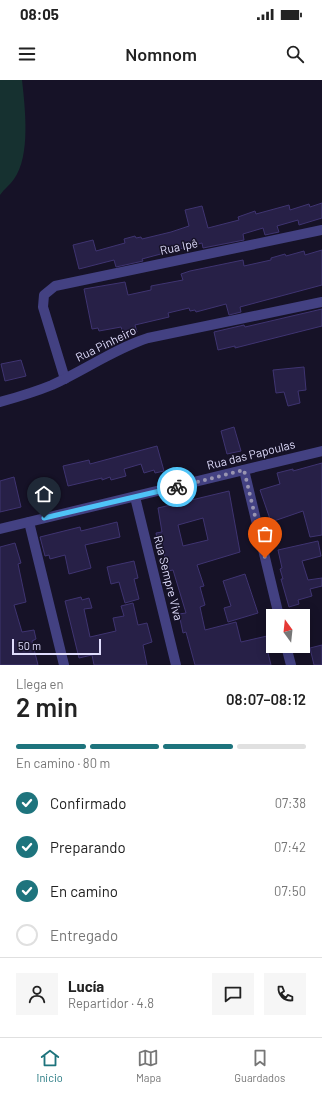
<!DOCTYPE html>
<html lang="es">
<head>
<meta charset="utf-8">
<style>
	:root { --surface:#fff; --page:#f6f6f6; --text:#222; --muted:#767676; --line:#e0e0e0; --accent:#1e747d }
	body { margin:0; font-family:Barlow,sans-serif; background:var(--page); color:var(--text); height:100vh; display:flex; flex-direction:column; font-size:15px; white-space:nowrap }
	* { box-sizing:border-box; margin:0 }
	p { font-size:13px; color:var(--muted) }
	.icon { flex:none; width:22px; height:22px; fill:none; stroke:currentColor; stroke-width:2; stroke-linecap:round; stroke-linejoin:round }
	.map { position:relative; height:585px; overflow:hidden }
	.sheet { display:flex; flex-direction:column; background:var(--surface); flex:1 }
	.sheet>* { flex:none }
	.needle { width:26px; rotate:345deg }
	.fabs { position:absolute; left:266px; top:529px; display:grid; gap:8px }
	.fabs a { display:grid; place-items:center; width:44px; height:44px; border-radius:0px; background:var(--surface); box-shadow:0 2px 10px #0003; font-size:20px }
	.scale { position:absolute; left:12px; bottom:10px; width:89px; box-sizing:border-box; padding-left:4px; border:2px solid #dfdcfc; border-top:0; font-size:11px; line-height:14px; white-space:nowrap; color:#dfdcfc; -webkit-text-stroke:3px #161227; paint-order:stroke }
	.pin { position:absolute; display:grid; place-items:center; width:34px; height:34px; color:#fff; margin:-41px -17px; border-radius:50% 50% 50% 0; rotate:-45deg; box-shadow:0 0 4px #0007 }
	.pin .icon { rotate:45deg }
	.courier { position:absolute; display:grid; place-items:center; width:40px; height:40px; margin:-20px; border:3px solid #4fc3f7; border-radius:50%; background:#fff; color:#222; box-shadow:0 1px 5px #0007 }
	.overview em { font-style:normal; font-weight:600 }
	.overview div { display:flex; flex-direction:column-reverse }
	.overview { display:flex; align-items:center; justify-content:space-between; height:68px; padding:0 16px }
	h1 { font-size:26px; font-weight:600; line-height:30px }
	.bar { display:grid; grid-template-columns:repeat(4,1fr); gap:6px 4px; align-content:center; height:48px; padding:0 16px }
	.bar i { height:5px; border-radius:3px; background:var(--line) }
	.bar .selected { background:var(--accent) }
	.bar p { grid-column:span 4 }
	.line { display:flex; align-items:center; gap:10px; padding:0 16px; border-top:1px solid var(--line) }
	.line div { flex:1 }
	.round { display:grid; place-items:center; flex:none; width:42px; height:42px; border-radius:0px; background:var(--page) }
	ol { padding:0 16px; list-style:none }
	li { display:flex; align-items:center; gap:12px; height:44px }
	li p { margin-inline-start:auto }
	li .icon { padding:4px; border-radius:50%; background:var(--accent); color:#fff; stroke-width:4 }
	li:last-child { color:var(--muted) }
	li i { width:22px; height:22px; border:2px solid var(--line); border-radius:50% }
	.status { display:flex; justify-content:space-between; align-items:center; height:28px; padding:0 20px; background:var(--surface); direction:ltr }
	.status svg { height:11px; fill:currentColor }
	header { display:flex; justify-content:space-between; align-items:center; height:52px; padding:0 16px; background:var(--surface); font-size:18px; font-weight:600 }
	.menu { display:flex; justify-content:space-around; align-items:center; height:56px; border-top:1px solid var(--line); background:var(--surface); font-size:11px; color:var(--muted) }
	.menu a { display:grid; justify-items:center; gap:2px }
	.menu .selected { color:var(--accent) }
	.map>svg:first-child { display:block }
</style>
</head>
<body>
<div class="status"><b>08:05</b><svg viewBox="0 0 49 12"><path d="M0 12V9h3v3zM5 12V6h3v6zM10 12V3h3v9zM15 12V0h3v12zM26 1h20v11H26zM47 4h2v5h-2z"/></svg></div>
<header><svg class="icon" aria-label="menu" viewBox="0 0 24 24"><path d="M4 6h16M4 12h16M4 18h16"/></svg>Nomnom<svg class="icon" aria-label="search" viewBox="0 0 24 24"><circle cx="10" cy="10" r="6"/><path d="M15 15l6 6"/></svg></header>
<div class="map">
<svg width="322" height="585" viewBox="0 0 322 585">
	<rect width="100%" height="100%" fill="#161227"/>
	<path fill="#163130" d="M0,0H22C25,27 31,76 14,99C10,105 4,109 0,115Z"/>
	<g fill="#272047" stroke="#3f3471" fill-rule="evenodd">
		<polygon points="322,123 322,138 299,145 298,140 277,146 279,152 265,155 263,148 243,154 244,160 203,168 202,163 142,179 143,181 116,187 114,180 79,189 73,165 93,160 96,171 125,163 124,159 135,156 136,158 141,157 142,159 171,152 189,146 185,130 202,126 208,148 239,140 238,137 255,131 256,134 289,125 290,130 309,124 310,127"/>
		<polygon points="322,170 322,205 240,227 241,232 229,235 226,224 196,232 195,230 190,231 189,228 168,233 169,237 135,245 137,252 124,256 121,247 99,251 98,248 92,249 84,209 125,202 128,215 151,210 151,206 183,200 181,194 190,191 243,180 244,186 271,180 271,178 285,174 286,176 304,171 305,175"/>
		<polygon points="322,229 322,246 235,268 235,266 218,270 214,252 244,245 245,247"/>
		<polygon points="21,280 26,296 5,301 1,284"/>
		<polygon points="304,287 306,310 298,311 300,323 288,326 284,312 276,313 273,290"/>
		<polygon points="234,347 241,371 227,374 221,351"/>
		<polygon points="157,366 164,391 155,393 154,390 144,393 141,384 124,389 126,396 111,400 110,397 102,400 102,398 68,406 63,386 89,380 90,384"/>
		<polygon points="322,383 322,455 310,457 303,431 271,442 260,410 280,404 277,393 293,389 293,391"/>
		<polygon points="14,397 21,427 0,432 0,401"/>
		<path d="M229,411L240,472L197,485L204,506L200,507L205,525L200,527L205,550L236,542L241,562L267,556L270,569H267L271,585H195L186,552L183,553L179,534L186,533L173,490L168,491L163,468L159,469L156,453L162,452L158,428ZM203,438L208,460L183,466L178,445Z"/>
		<polygon points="117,442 120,457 85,465 91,488 69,494 65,475 50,479 49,475 45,476 40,457 80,447 81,451"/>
		<polygon points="318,461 321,476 302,481 308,500 322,498 322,506 310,509 312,516 298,520 299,524 289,527 281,499 283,499 280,489 282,488 278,470"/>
		<polygon points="15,463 21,483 18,484 26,522 14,525 22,552 34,550 36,559 32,561 38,585 0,585 0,467"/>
		<polygon points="134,481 138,498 134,499 139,519 125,523 119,502 111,504 107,487"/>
		<polygon points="245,494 258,533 228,542 224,528 231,526 223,501"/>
		<polygon points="81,517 82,520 89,518 92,528 84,529 90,557 116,551 113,538 124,536 121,526 133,523 138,545 147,543 152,562 143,565 147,585 94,585 92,575 79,578 65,521"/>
		<polygon points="322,565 322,585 314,585 310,568"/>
	</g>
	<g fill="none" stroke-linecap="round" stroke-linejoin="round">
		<g stroke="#434182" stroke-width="10">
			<polyline points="65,299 43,227 44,215 55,206 322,150"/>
			<path d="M0,322C18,317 35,312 52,305C85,290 114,269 148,258L322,222"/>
			<polyline points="244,390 279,536"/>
			<polyline points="135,417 176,585"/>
			<polyline points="29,442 64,585"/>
			<polyline points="0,449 322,371"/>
			<polyline points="286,566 291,585"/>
		</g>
	</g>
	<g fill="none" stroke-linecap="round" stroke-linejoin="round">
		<polyline stroke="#9995b1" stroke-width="4" stroke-dasharray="0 7.2" points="177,407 244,390 265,478"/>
		<polyline stroke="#4fc3f7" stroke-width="5" points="44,438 177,407"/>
	</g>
	<g text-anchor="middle" stroke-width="3" stroke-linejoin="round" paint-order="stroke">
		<g font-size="12" fill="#dfdcfc" stroke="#161227">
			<text transform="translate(179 167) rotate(-12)" y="4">Rua Ipê</text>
			<text transform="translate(106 264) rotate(-26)" y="4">Rua Pinheiro</text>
			<text transform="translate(251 375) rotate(-14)" y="4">Rua das Papoulas</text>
			<text transform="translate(168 498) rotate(76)" y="4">Rua Sempre Viva</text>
		</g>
	</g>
</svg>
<div class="fabs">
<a><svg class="needle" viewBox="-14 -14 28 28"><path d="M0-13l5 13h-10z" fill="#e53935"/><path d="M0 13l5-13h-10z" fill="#767676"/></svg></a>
</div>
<div class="scale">50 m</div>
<div class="pin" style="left:265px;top:478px;background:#ea580c"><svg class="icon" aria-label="bag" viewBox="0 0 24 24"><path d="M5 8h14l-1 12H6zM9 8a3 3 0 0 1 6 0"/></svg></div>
<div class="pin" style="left:44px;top:438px;background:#1f2937"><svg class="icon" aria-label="home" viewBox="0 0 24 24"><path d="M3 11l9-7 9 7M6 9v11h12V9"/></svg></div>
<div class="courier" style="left:177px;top:407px"><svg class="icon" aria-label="bike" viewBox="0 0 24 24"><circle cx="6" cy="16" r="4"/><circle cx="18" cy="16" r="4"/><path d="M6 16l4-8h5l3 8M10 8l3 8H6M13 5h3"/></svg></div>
</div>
<section class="sheet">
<div class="overview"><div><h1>2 min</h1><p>Llega en</p></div><em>08:07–08:12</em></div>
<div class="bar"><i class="selected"></i><i class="selected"></i><i class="selected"></i><i></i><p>En camino · 80 m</p></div>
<ol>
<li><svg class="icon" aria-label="check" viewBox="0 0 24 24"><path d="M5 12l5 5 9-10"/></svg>Confirmado<p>07:38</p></li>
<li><svg class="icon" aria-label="check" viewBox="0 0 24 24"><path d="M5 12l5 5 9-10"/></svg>Preparando<p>07:42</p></li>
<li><svg class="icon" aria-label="check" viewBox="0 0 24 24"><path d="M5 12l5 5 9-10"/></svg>En camino<p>07:50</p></li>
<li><i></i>Entregado</li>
</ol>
<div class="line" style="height:72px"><a class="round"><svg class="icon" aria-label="person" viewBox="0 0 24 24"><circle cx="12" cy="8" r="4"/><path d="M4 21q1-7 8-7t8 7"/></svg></a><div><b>Lucía</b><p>Repartidor · 4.8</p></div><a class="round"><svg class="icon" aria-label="chat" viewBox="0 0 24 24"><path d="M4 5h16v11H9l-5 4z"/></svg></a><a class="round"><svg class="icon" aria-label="phone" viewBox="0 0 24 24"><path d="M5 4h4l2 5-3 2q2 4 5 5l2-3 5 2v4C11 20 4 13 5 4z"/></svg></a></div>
</section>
<nav class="menu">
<a class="selected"><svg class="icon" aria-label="home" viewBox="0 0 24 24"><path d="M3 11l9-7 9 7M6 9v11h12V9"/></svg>Inicio</a>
<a><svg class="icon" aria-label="map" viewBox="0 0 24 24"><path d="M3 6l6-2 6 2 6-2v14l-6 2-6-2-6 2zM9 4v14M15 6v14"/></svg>Mapa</a>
<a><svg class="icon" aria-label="saved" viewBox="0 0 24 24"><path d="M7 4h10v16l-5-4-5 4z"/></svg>Guardados</a>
</nav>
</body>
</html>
